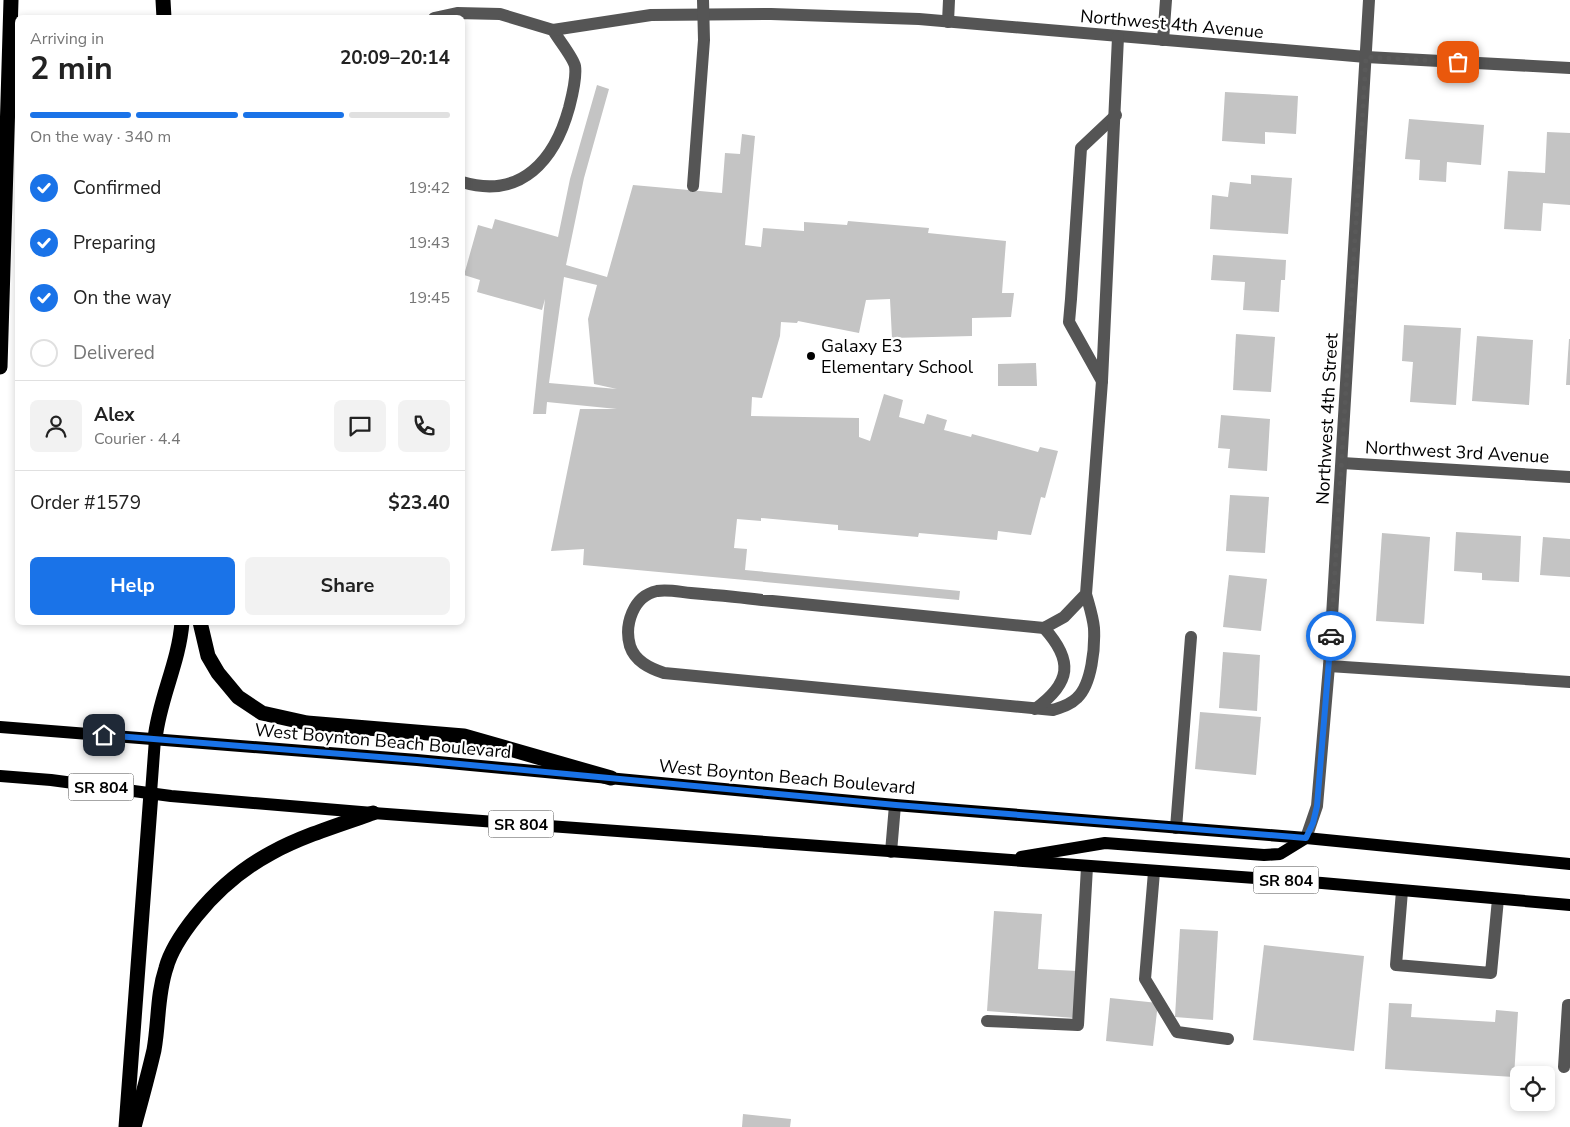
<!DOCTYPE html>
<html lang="en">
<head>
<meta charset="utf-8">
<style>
	:root { --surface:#fff; --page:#f2f2f2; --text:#222; --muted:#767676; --line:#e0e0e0; --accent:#1a73e8 }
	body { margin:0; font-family:"Nunito Sans",sans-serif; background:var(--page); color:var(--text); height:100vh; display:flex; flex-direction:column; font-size:19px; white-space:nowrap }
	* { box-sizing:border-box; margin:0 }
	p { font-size:16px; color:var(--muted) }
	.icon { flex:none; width:28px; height:28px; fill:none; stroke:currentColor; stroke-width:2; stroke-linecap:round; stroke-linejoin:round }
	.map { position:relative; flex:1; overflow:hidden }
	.sheet { position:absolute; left:15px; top:15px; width:450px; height:610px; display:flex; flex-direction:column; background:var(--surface); border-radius:8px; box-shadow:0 2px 8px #0003 }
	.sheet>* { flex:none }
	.tools { position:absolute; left:1510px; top:1066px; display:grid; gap:10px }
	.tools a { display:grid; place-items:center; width:45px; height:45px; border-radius:8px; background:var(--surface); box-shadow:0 2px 8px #0003; font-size:25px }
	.pin { position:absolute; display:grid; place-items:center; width:42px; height:42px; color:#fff; margin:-21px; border-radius:10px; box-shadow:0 2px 8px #0006 }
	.courier { position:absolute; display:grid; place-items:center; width:50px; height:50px; margin:-25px; border:4px solid #1a73e8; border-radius:50%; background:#fff; color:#222; box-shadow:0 1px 6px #0007 }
	.head em { font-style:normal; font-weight:700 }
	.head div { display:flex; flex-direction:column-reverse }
	.head { display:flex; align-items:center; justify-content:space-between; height:85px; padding:0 15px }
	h1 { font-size:32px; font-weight:700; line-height:38px }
	.bar { display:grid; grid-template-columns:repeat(4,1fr); gap:8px 5px; align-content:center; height:60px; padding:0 15px }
	.bar i { height:6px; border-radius:4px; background:var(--line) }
	.bar .active { background:var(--accent) }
	.bar p { grid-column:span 4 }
	.line { display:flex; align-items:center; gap:12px; padding:0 15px; border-top:1px solid var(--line) }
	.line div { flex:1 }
	.round { display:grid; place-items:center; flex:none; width:52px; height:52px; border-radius:8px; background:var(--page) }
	ol { padding:0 15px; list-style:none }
	li { display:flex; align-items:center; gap:15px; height:55px }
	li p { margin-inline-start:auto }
	li .icon { padding:5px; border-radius:50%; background:var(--accent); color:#fff; stroke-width:4 }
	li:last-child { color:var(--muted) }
	li i { width:28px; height:28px; border:2px solid var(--line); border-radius:50% }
	.button { display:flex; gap:10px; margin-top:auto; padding:10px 15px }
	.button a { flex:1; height:58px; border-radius:8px; background:var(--accent); color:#fff; font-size:20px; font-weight:700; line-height:58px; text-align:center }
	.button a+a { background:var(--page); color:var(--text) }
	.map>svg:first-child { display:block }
</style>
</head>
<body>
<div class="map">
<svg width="1570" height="1127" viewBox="0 0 1570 1127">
	<rect width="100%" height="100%" fill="#fff"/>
	<g fill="#c4c4c4" fill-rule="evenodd">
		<path d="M597,85L609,89L584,178L566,265L607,277L633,185L722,193L725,153L740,154L742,134L755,136L745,245L761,247L763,228L804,231V222L847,225L848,221L929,228L928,233L1006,241L1002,293H1014L1011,317L972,318V336L892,338L890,299L866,300L859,333L798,321L797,323L781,322L780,336L762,398L752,397L751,416L859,418V437L870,441L884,394L903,400L899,417L924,424L927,414L947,420L944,430L971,437L972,434L1038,452L1040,447L1058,451L1045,498L1041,497L1031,535L998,531L997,540L919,533L918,537L838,530V525L761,518V521L737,519L734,548L747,549L745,570L960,591L959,600L583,565L584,549L551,551L580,409H617L547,402L546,414H533L545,299L542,310L477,292L480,280L464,275L478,225L492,229L495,219L558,237L570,179ZM564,277L597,285L588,319L594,384L617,389L549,383Z"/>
		<polygon points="1225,92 1298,96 1296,134 1265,132 1265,144 1222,141"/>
		<polygon points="1409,119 1484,125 1481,165 1447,162 1446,182 1419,180 1420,160 1405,159"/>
		<polygon points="1547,132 1570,133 1570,205 1543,203 1541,231 1504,229 1508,171 1545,173"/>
		<polygon points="1251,175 1292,178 1288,234 1210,229 1212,195 1228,197 1230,182 1251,184"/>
		<polygon points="1213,255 1286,260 1285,280 1281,280 1279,312 1243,310 1245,282 1211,280"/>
		<polygon points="1404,325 1461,328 1456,405 1410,402 1413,362 1402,361"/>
		<polygon points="1236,334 1275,337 1271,392 1233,390"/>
		<polygon points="1477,336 1533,340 1529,405 1472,401"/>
		<polygon points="1569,339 1570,339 1570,385 1566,385"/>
		<polygon points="1036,363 1037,386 998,386 998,364"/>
		<polygon points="1221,415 1270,419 1267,471 1228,468 1230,449 1218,448"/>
		<polygon points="1230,495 1269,497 1265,553 1226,551"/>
		<polygon points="1456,532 1521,536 1519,582 1482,580 1482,573 1454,571"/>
		<polygon points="1382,533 1430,537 1424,624 1376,621"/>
		<polygon points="1543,537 1570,539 1570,577 1540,575"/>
		<polygon points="1229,575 1267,579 1261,631 1223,627"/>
		<polygon points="1223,652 1260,655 1257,711 1219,708"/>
		<polygon points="1200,712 1261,717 1256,775 1195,769"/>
		<polygon points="994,911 1042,914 1038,969 1077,971 1074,1018 987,1011"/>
		<polygon points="1180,929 1218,931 1213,1020 1175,1017"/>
		<polygon points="1264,945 1364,956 1354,1051 1253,1040"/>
		<polygon points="1110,998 1158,1003 1153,1046 1106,1041"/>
		<polygon points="1389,1003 1412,1004 1411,1017 1495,1022 1496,1010 1518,1012 1514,1077 1385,1069"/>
		<polygon points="743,1114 791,1119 790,1127 742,1127"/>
	</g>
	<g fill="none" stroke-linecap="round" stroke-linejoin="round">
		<g stroke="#555" stroke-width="12">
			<path d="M434,18L457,13L500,14L553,30C558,39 573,57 575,66C577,78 572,96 569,108C555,159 522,200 462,182"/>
			<polyline points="948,22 949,0"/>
			<polyline points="553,30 651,15 771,14 919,19 1366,57 1570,68"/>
			<polyline points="1163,40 1166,0"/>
			<polyline points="693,186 704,40 703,0"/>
			<polyline points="1102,381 1069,322 1071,299 1081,148 1116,115"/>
			<polyline points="1342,463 1570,477"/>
			<path d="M1086,594L1064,617L1044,628C950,619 856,609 762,600C739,597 715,595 691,593C680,592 668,589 657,591C633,596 624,625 630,646C635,661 649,668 664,673L1053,710C1062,707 1070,705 1077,698C1092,684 1095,647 1094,628C1093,617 1089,605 1086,594L1102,381L1118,37"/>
			<polyline points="1329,666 1570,682"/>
			<path d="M1035,709C1071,683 1074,661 1044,628"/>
			<polyline points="1176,828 1191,637"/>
			<polyline points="1306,838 1317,806 1329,666 1369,0"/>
			<polyline points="891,852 895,805"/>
			<polyline points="1154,872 1145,979 1177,1032 1228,1039"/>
			<polyline points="1402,891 1396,965 1491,973 1498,899"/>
			<polyline points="987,1021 1078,1025 1087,867"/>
			<polyline points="1564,1067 1568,1005 1570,1005"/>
		</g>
		<g stroke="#000" stroke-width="12">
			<polyline points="0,727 417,760 895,805 1306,838 1570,864"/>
			<polyline points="0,776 51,780 171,796 373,813 1322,883 1570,905"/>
			<polyline points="151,793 155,739"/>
			<polyline points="1021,857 1105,843 1264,855 1280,854 1306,838"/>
		</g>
		<g stroke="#000" stroke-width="15">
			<polyline points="163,0 164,18"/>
			<polyline points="0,367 11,0"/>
			<polyline points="200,622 208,656 218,673 238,697 262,713 307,723 464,736 611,778"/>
			<path d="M155,739C159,699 179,663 182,622"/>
			<polyline points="126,1127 151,793"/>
			<path d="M134,1127C141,1101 148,1076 154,1050C159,1022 157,995 166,968C171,949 184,931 196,916C247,853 300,838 373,813"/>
		</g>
	</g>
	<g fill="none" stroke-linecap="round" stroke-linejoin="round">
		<polyline stroke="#595959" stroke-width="5" stroke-dasharray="0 9" points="1331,636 1366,57 1458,62"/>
		<polyline stroke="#1a73e8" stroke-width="6" points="104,735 417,760 896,805 1306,838 1313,823 1317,806 1331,636"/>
	</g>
	<circle fill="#000" stroke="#fff" stroke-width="2" cx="811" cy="356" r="5"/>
	<g text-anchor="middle" stroke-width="4.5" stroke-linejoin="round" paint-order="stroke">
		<g fill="#fff" stroke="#4c4c4c" stroke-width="1">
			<rect x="68.5" y="773.5" width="65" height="27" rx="4"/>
			<rect x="488.5" y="810.5" width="65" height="27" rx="4"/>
			<rect x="1253.5" y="866.5" width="65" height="27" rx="4"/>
		</g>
		<g font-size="16" font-weight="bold" fill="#000">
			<text x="101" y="793">SR 804</text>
			<text x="521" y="830">SR 804</text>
			<text x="1286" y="886">SR 804</text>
		</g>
		<g font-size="18" fill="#000" stroke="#fff">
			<text transform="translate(1172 24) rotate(5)" y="6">Northwest 4th Avenue</text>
			<text transform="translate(1327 419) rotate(-87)" y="6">Northwest 4th Street</text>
			<text transform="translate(1457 452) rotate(3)" y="6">Northwest 3rd Avenue</text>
			<text transform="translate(383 741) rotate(5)" y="6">West Boynton Beach Boulevard</text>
			<text transform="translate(787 777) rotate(5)" y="6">West Boynton Beach Boulevard</text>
		</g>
		<g font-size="18" fill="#000" stroke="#fff" text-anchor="start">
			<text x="821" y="352">Galaxy E3<tspan x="821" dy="21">Elementary School</tspan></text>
		</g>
	</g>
</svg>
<div class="tools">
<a><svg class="icon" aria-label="locate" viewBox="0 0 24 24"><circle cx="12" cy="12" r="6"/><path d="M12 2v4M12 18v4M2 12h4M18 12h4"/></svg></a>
</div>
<div class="pin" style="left:1458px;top:62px;background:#ea580c"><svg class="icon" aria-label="bag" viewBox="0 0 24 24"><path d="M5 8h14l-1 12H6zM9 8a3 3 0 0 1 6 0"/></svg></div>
<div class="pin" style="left:104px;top:735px;background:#1f2937"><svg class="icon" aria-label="home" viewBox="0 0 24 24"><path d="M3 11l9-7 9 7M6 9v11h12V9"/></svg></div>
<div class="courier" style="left:1331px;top:636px"><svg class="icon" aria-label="car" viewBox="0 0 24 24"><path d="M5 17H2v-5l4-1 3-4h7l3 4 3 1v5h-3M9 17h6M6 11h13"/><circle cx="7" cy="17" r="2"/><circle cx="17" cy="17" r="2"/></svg></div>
<section class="sheet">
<div class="head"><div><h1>2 min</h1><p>Arriving in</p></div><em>20:09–20:14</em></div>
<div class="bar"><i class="active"></i><i class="active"></i><i class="active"></i><i></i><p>On the way · 340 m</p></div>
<ol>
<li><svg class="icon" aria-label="check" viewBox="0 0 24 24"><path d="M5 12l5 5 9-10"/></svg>Confirmed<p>19:42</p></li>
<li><svg class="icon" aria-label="check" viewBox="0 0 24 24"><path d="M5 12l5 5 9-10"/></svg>Preparing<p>19:43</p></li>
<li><svg class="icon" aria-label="check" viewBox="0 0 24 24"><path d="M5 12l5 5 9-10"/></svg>On the way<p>19:45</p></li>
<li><i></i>Delivered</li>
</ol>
<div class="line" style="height:90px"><a class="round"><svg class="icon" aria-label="person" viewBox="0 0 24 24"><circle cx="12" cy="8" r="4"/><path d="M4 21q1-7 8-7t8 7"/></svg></a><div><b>Alex</b><p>Courier · 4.4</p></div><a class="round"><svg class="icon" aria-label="chat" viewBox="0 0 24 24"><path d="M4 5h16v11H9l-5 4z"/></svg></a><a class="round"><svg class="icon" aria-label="phone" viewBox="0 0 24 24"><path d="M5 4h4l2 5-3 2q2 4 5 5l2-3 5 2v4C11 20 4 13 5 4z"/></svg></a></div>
<div class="line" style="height:65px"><div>Order #1579</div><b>$23.40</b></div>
<div class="button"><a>Help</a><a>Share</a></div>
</section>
</div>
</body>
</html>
